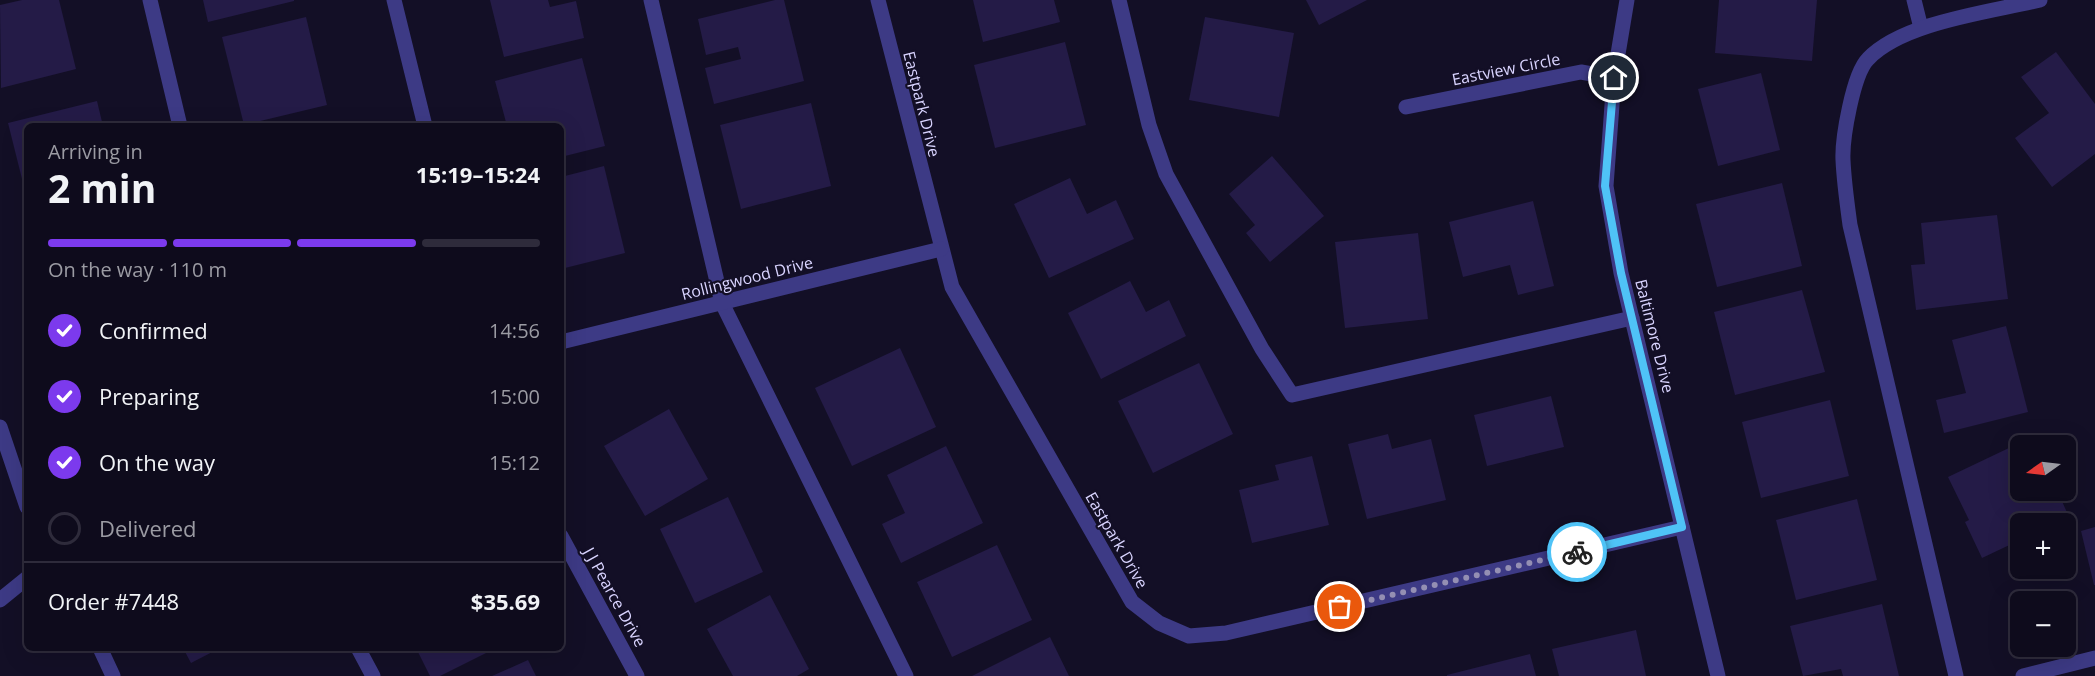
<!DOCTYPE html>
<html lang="en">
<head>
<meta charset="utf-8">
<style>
	:root { --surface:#0e0b1c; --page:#171425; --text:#f1f3f6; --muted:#9b9ba3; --line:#2e2b3b; --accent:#7c3aed }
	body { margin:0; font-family:"Open Sans",sans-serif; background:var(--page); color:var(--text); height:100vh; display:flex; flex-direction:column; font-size:22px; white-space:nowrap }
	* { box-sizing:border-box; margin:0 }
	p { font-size:20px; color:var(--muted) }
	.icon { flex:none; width:33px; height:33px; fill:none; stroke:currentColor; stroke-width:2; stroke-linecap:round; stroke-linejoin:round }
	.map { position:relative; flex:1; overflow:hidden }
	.side { position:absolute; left:24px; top:123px; width:540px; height:528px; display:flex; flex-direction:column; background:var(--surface); border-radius:9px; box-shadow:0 6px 24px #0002,0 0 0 2px var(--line) }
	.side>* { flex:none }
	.needle { width:39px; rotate:256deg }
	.buttons { position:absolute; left:2010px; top:435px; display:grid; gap:12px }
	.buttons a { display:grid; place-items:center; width:66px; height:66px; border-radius:9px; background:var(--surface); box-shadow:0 6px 24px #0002,0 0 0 2px var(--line); font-size:30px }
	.pin { position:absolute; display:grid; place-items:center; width:51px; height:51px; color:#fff; margin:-26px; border:3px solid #fff; border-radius:50%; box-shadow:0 2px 6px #0007 }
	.courier { position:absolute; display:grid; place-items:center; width:60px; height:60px; margin:-30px; border:4px solid #4fc3f7; border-radius:50%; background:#fff; color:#222; box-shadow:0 2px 8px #0007 }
	.overview em { font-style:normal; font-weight:700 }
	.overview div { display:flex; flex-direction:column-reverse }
	.overview { display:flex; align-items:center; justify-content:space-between; height:102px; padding:0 24px }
	h1 { font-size:39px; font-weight:700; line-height:45px }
	.bar { display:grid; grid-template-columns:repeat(4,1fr); gap:9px 6px; align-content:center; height:72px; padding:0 24px }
	.bar i { height:8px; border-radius:4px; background:var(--line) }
	.bar .current { background:var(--accent) }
	.bar p { grid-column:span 4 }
	.line { display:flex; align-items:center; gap:15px; padding:0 24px; border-top:2px solid var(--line) }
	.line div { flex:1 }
	ol { padding:0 24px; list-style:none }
	li { display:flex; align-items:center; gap:18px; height:66px }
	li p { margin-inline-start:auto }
	li .icon { padding:6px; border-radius:50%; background:var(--accent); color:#fff; stroke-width:4 }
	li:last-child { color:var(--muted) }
	li i { width:33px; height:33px; border:3px solid var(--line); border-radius:50% }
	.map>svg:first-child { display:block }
</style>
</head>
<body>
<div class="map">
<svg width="2095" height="676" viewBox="0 0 2095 676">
	<rect width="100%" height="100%" fill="#130f26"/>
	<g fill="#241b47">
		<polygon points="22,0 59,0 76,69 1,88 0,5"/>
		<polygon points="203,0 294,0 294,1 208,22"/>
		<polygon points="490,0 548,0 550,7 576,1 584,38 504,57"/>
		<polygon points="775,0 784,0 804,81 714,104 705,68 741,59 738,47 706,55 698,19"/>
		<polygon points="973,0 1054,0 1060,22 983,42"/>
		<polygon points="1306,0 1367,0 1319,25"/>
		<polygon points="1719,0 1817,0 1812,61 1715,53"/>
		<polygon points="306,17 327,105 244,125 222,37"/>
		<polygon points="1205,17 1294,33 1279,117 1189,100"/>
		<polygon points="1065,42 1086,125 995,148 974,65"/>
		<polygon points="2056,52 2095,104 2095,154 2052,187 2015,138 2049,113 2021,77"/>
		<polygon points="582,58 605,146 561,157 561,126 507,126 495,81"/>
		<polygon points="1761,73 1780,150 1718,166 1698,89"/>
		<polygon points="97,101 103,126 27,126 26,195 8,123"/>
		<polygon points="811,103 831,186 741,209 720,125"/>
		<polygon points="1272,156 1324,216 1270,262 1246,233 1255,225 1229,194"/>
		<polygon points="604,166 625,253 561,269 561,177"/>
		<polygon points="1070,178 1087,214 1116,200 1134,239 1049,278 1014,204"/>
		<polygon points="1782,183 1802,266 1717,287 1696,204"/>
		<polygon points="1533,201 1554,286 1518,295 1510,265 1463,277 1449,222"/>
		<polygon points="1997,215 2008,299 1916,310 1911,265 1925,264 1921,223"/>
		<polygon points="1418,233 1428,319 1345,328 1335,242"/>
		<polygon points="1130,281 1146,312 1169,300 1186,336 1101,379 1068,313"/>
		<polygon points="1802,290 1825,372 1735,395 1714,312"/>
		<polygon points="2006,326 2028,412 1944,433 1936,400 1966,393 1952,340"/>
		<polygon points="900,348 936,427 852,466 815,388"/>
		<polygon points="1199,363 1233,434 1153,473 1118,401"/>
		<polygon points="1551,396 1564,447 1487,466 1474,415"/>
		<polygon points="1830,400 1849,476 1761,498 1742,422"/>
		<polygon points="669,409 708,479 645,516 604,446"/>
		<polygon points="1388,434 1392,449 1431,439 1446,500 1367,519 1348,444"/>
		<polygon points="2032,437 2036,446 2020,446 2020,490 2057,490 2069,517 2055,524 2020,524 2020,540 1982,558 1965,522 1969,520 1948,477"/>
		<polygon points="946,446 983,523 901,563 882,524 905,513 887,475"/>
		<polygon points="1312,456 1329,525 1252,543 1239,490 1279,480 1275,465"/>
		<polygon points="728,497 763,572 695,603 660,529"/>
		<polygon points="1857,499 1877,580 1796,600 1776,520"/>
		<polygon points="2095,527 2095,585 2094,585 2081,531"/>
		<polygon points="997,545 1032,620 952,657 917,582"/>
		<polygon points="770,595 809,669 797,676 733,676 707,629"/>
		<polygon points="1882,604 1899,676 1843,676 1841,669 1803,676 1790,626"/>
		<polygon points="1636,630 1646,676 1559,676 1552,649"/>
		<polygon points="1050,637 1069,676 972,676"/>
		<polygon points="183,648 220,648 191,663"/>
		<polygon points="416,648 496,648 440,676 430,676"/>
		<polygon points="1530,654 1536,676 1447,676 1447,675"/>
		<polygon points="528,660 536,676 492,676"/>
	</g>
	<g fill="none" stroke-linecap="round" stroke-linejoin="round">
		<g stroke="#3d3a85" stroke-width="15">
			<polyline points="150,0 180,126"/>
			<polyline points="651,0 722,303 906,676"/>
			<polyline points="1119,0 1149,125 1166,174 1262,349 1292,395 1632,318"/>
			<polyline points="1914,0 1921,28"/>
			<polyline points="358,648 373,676"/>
			<path d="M1956,676L1850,225C1847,203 1844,182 1843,160C1842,139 1853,74 1868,59C1903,22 1991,12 2040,0"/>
			<polyline points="2023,676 2095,658"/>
		</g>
		<g stroke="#3d3a85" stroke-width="15">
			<polyline points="394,0 425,126"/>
			<polyline points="878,0 952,287 1132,602 1159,623 1189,636 1226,633 1682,527"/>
			<polyline points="1627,0 1614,78 1606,186 1621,273 1718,676"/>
			<polyline points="1406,107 1581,72 1614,78"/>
			<polyline points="561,342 941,249"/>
			<polyline points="0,427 27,507"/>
			<polyline points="561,536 637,676"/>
			<polyline points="0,600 27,578"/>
			<polyline points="100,648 113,676"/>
		</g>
	</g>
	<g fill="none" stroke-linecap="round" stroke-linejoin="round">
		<polyline stroke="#948fb3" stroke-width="6" stroke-dasharray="0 10.8" points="1340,607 1577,552"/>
		<polyline stroke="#4fc3f7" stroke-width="8" points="1577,552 1682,527 1621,273 1605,186 1614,78"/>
	</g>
	<g text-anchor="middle" stroke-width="4.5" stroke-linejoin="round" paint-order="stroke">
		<g font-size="16" fill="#d9d4ff" stroke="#130f26">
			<text transform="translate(1506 69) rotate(-11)" y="6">Eastview Circle</text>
			<text transform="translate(922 104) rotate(76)" y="6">Eastpark Drive</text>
			<text transform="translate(747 278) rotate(-14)" y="6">Rollingwood Drive</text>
			<text transform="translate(1655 336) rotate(76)" y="6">Baltimore Drive</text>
			<text transform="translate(1117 540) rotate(60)" y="6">Eastpark Drive</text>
			<text transform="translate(615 597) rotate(61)" y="6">J J Pearce Drive</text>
		</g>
	</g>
</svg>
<div class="buttons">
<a><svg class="needle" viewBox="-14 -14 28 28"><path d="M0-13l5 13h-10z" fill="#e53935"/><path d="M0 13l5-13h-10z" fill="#9b9ba3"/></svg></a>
<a>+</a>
<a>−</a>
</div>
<div class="pin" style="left:1340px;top:607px;background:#ea580c"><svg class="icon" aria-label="bag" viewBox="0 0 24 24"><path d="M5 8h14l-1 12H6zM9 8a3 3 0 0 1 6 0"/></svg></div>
<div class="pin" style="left:1614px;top:78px;background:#1f2937"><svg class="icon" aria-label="home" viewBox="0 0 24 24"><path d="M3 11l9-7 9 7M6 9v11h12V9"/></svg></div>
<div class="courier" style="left:1577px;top:552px"><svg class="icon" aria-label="bike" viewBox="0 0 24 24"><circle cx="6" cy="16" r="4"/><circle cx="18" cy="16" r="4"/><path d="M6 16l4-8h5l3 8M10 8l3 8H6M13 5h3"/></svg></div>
<section class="side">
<div class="overview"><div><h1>2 min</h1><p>Arriving in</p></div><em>15:19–15:24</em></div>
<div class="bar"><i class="current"></i><i class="current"></i><i class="current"></i><i></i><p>On the way · 110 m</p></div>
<ol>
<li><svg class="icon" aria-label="check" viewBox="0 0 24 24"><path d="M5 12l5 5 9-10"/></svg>Confirmed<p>14:56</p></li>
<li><svg class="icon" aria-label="check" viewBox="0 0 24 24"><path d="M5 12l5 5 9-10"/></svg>Preparing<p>15:00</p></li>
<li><svg class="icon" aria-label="check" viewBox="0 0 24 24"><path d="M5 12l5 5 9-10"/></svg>On the way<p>15:12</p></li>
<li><i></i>Delivered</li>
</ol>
<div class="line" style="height:78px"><div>Order #7448</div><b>$35.69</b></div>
</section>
</div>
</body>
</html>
